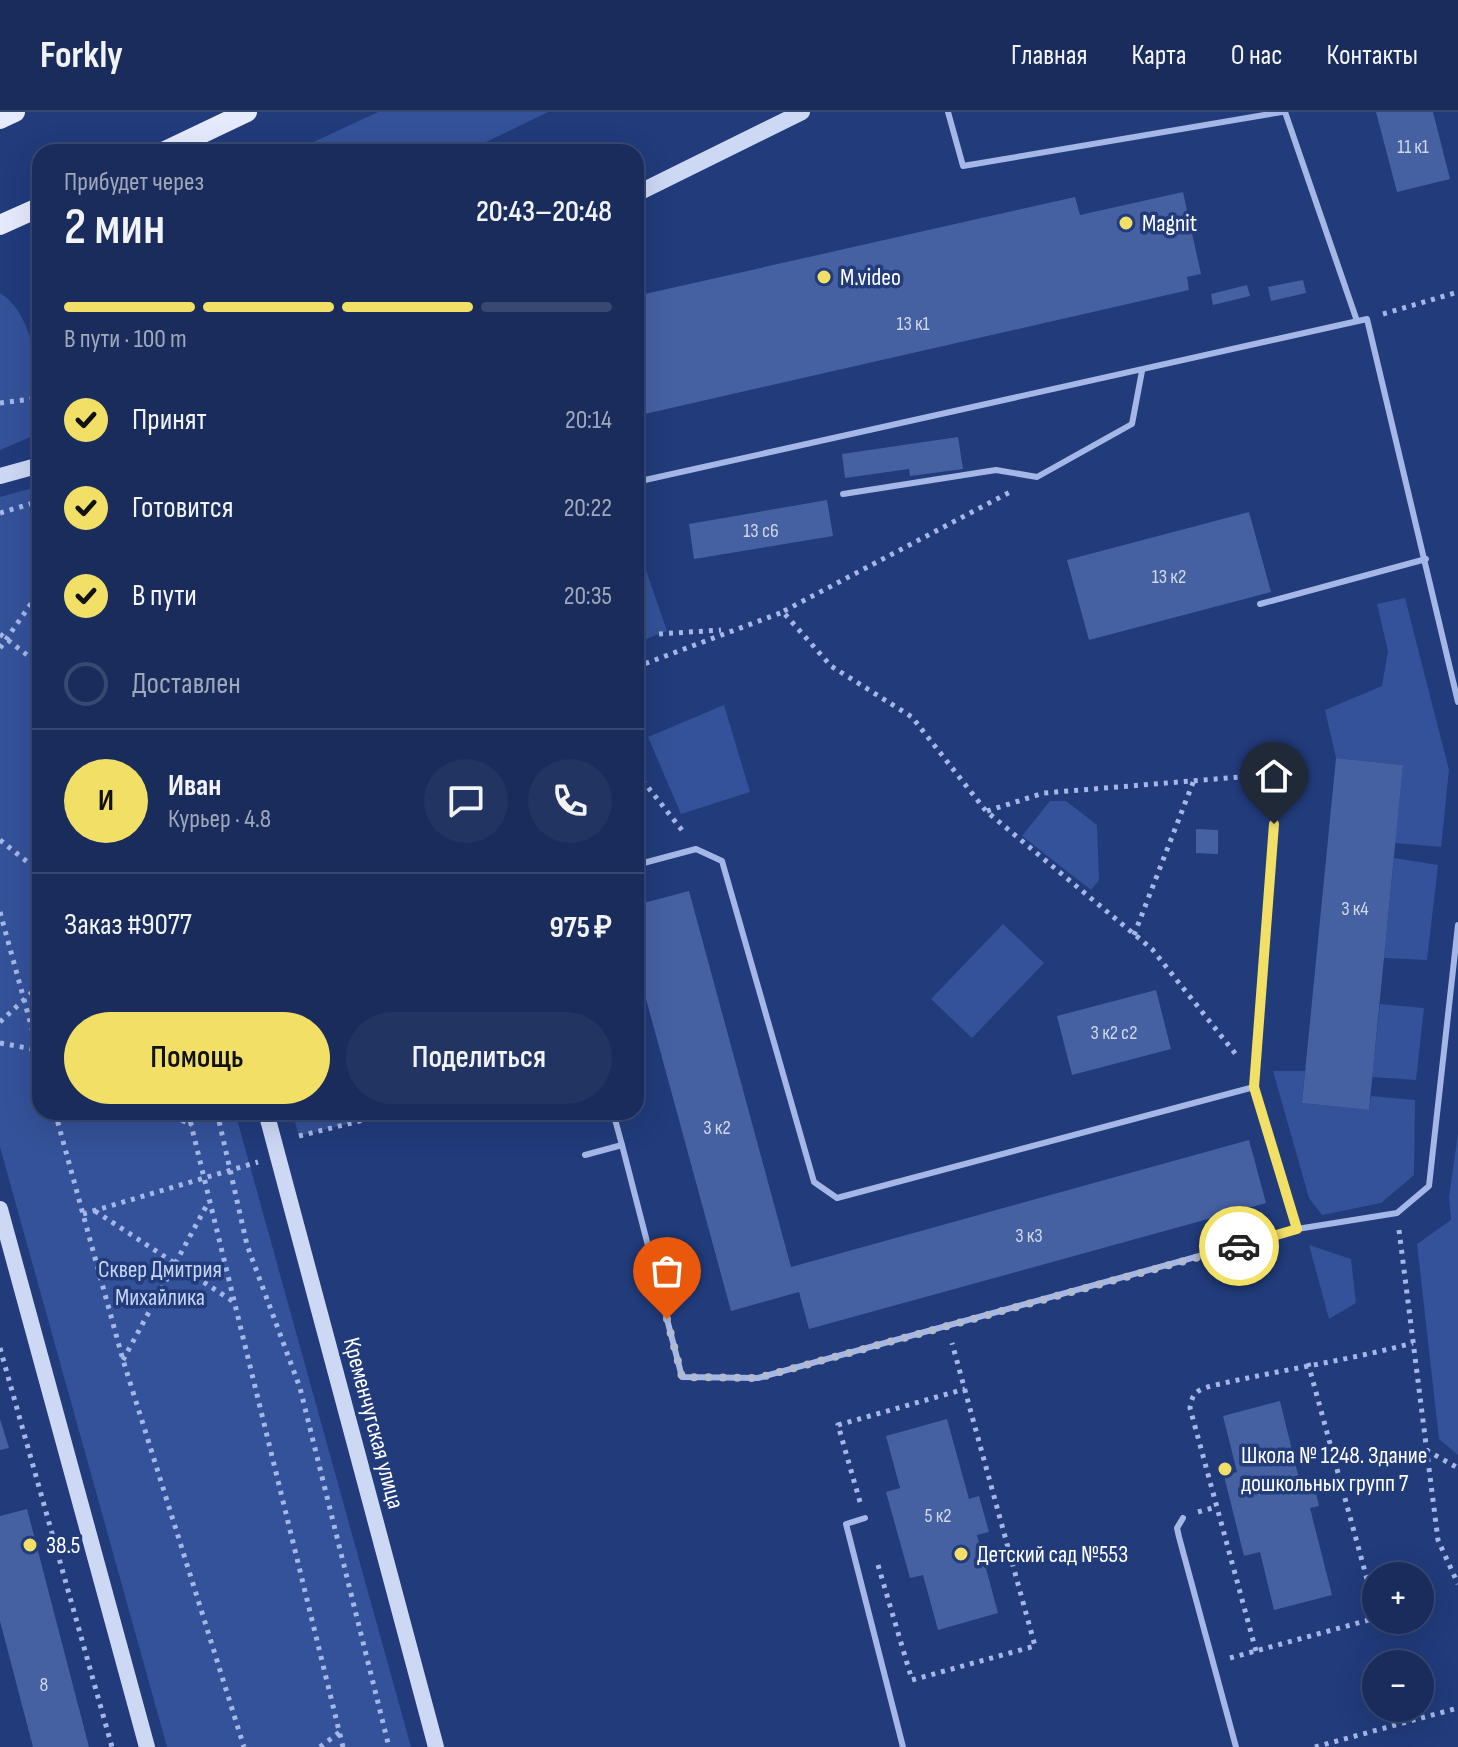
<!DOCTYPE html>
<html lang="ru">
<head>
<meta charset="utf-8">
<style>
	:root { --surface:#192c5c; --page:#223462; --text:#f1f3f6; --muted:#9fa7bb; --line:#374872; --accent:#f2df65 }
	body { margin:0; font-family:"Sofia Sans Condensed",sans-serif; background:var(--page); color:var(--text); height:100vh; display:flex; flex-direction:column; font-size:30px; white-space:nowrap }
	* { box-sizing:border-box; margin:0 }
	p { font-size:26px; color:var(--muted) }
	.icon { flex:none; width:44px; height:44px; fill:none; stroke:currentColor; stroke-width:2; stroke-linecap:round; stroke-linejoin:round }
	.map { position:relative; flex:1; overflow:hidden }
	.side { position:absolute; left:32px; top:32px; width:612px; height:976px; display:flex; flex-direction:column; background:var(--surface); border-radius:24px; box-shadow:0 8px 32px #0002,0 0 0 2px var(--line) }
	.side>* { flex:none }
	.tools { position:absolute; left:1362px; top:1450px; display:grid; gap:16px }
	.tools a { display:grid; place-items:center; width:72px; height:72px; border-radius:50%; background:var(--surface); box-shadow:0 8px 32px #0002,0 0 0 2px var(--line); font-size:40px }
	.pin { position:absolute; display:grid; place-items:center; width:68px; height:68px; color:#fff; margin:-82px -34px; border-radius:50% 50% 50% 0; rotate:-45deg; box-shadow:0 0 8px #0007 }
	.pin .icon { rotate:45deg }
	.courier { position:absolute; display:grid; place-items:center; width:80px; height:80px; margin:-40px; border:6px solid #f2df65; border-radius:50%; background:#fff; color:#222; box-shadow:0 2px 10px #0007 }
	.overview em { font-style:normal; font-weight:600 }
	.overview div { display:flex; flex-direction:column-reverse }
	.overview { display:flex; align-items:center; justify-content:space-between; height:136px; padding:0 32px }
	h1 { font-size:52px; font-weight:600; line-height:60px }
	.bar { display:grid; grid-template-columns:repeat(4,1fr); gap:12px 8px; align-content:center; height:96px; padding:0 32px }
	.bar i { height:10px; border-radius:6px; background:var(--line) }
	.bar .selected { background:var(--accent) }
	.bar p { grid-column:span 4 }
	.line { display:flex; align-items:center; gap:20px; padding:0 32px; border-top:2px solid var(--line) }
	.line div { flex:1 }
	.round { display:grid; place-items:center; flex:none; width:84px; height:84px; border-radius:42px; background:var(--page) }
	ol { padding:0 32px; list-style:none }
	li { display:flex; align-items:center; gap:24px; height:88px }
	li p { margin-inline-start:auto }
	li .icon { padding:8px; border-radius:50%; background:var(--accent); color:#111; stroke-width:4 }
	li:last-child { color:var(--muted) }
	li i { width:44px; height:44px; border:4px solid var(--line); border-radius:50% }
	.button { display:flex; gap:16px; margin-top:auto; padding:16px 32px }
	.button a { flex:1; height:92px; border-radius:48px; background:var(--accent); color:#111; font-size:32px; font-weight:600; line-height:92px; text-align:center }
	.button a+a { background:var(--page); color:var(--text) }
	header { display:flex; align-items:center; gap:48px; box-sizing:border-box; height:112px; padding:0 40px; background:var(--surface); border-bottom:2px solid var(--line) }
	header strong { font-size:38px }
	nav { display:flex; gap:44px; margin-inline-start:auto; font-size:28px }
	.map>svg:first-child { display:block }
</style>
</head>
<body>
<header>
<strong>Forkly</strong>
<nav><a>Главная</a><a>Карта</a><a>О нас</a><a>Контакты</a></nav>
</header>
<div class="map">
<svg width="1458" height="1635" viewBox="0 0 1458 1635">
	<rect width="100%" height="100%" fill="#213b7b"/>
	<g fill="#345299">
		<polygon points="378,0 548,0 480,33 483,40 292,40"/>
		<path d="M0,181C39,205 40,280 40,321L0,338Z"/>
		<polygon points="40,374 40,1000 235,1000 411,1635 167,1635 0,1035 0,385"/>
		<polygon points="639,438 667,519 636,531 636,439"/>
		<polygon points="1405,486 1449,658 1441,735 1395,731 1403,653 1336,646 1325,598 1382,574 1388,539 1377,492"/>
		<polygon points="724,593 750,680 681,702 648,625"/>
		<polygon points="1050,689 1066,689 1097,713 1099,768 1091,778 1022,724"/>
		<polygon points="1394,746 1438,753 1427,848 1384,846"/>
		<polygon points="1003,812 1044,851 972,926 931,887"/>
		<polygon points="1380,892 1424,896 1416,968 1372,965"/>
		<polygon points="1273,959 1305,959 1302,991 1369,998 1371,984 1415,988 1414,1063 1381,1091 1322,1103 1309,1086"/>
		<polygon points="319,1000 396,1000 299,1024 294,1007"/>
		<polygon points="1458,1022 1458,1343 1439,1327 1417,1132 1451,1108 1449,1085"/>
		<polygon points="1309,1133 1351,1147 1356,1191 1329,1207"/>
	</g>
	<g fill="#4661a2">
		<polygon points="1376,0 1433,0 1450,67 1397,80"/>
		<polygon points="1183,80 1201,162 1187,165 1189,178 636,304 636,184 1075,85 1080,103"/>
		<polygon points="1303,168 1306,181 1271,189 1268,175"/>
		<polygon points="1247,173 1250,184 1213,193 1211,182"/>
		<polygon points="958,325 963,357 910,364 909,357 845,366 842,342"/>
		<polygon points="827,388 833,424 694,447 689,412"/>
		<polygon points="1249,400 1271,480 1089,528 1067,448"/>
		<polygon points="1336,646 1403,653 1369,998 1302,991"/>
		<polygon points="1196,717 1218,718 1218,742 1196,741"/>
		<polygon points="689,779 791,1155 1249,1028 1266,1091 809,1217 799,1180 731,1199 636,850 636,793"/>
		<polygon points="1156,878 1171,937 1072,963 1057,904"/>
		<polygon points="1280,1289 1300,1371 1313,1368 1319,1394 1310,1396 1332,1483 1274,1498 1260,1440 1244,1444 1224,1364 1237,1360 1223,1304"/>
		<polygon points="0,1307 9,1336 0,1338"/>
		<polygon points="947,1307 969,1387 979,1384 989,1420 977,1423 998,1501 938,1518 923,1463 910,1466 886,1380 900,1376 886,1324"/>
		<polygon points="27,1397 89,1635 33,1635 0,1509 0,1404"/>
	</g>
	<g fill="none" stroke-linecap="round" stroke-linejoin="round">
		<g stroke="#a4b7e6" stroke-width="5" stroke-dasharray="4 6" stroke-linecap="butt">
			<polyline points="1383,202 1458,180"/>
			<polyline points="0,291 40,286"/>
			<polyline points="0,401 40,389"/>
			<polyline points="784,499 1012,379"/>
			<polyline points="0,522 40,553"/>
			<polyline points="659,522 721,518"/>
			<polyline points="0,536 40,479"/>
			<polyline points="636,555 783,500 831,554 912,605 986,699 1152,837 1238,945"/>
			<polyline points="636,660 685,722"/>
			<polyline points="987,699 1044,681 1252,664 1263,672"/>
			<polyline points="0,728 40,760"/>
			<polyline points="0,800 40,946"/>
			<polyline points="1134,823 1194,668"/>
			<polyline points="0,910 40,873"/>
			<polyline points="0,931 38,938"/>
			<polyline points="55,1000 123,1248 244,1635"/>
			<polyline points="164,1000 192,1013"/>
			<polyline points="188,1000 343,1635"/>
			<polyline points="217,1000 247,1133 300,1276 389,1635"/>
			<polyline points="299,1024 396,1000"/>
			<polyline points="95,1099 234,1190"/>
			<polyline points="83,1102 258,1050"/>
			<polyline points="1399,1118 1438,1428 1458,1472"/>
			<polyline points="0,1236 112,1635"/>
			<polyline points="123,1248 209,1089"/>
			<polyline points="1308,1251 1376,1500"/>
			<polyline points="1426,1338 1458,1356"/>
			<polyline points="860,1390 838,1313 965,1277"/>
			<polyline points="1198,1400 1216,1395"/>
			<polyline points="878,1453 912,1568 1035,1534 952,1231"/>
			<path d="M1256,1539L1190,1296C1192,1281 1197,1278 1211,1274C1279,1258 1346,1249 1413,1231"/>
			<polyline points="1230,1546 1376,1506"/>
			<polyline points="320,1635 340,1620"/>
			<polyline points="1315,1635 1458,1596"/>
		</g>
		<g stroke="#a4b7e6" stroke-width="6">
			<polyline points="948,0 963,54 1282,0"/>
			<polyline points="1285,0 1357,209"/>
			<polyline points="636,370 1367,207 1458,590"/>
			<polyline points="843,382 996,358 1037,365 1132,312 1142,259"/>
			<polyline points="1260,492 1426,447"/>
			<polyline points="1254,975 1277,682"/>
			<polyline points="622,1033 682,1265 758,1266 1297,1117 1254,975 837,1086 814,1070 722,749 696,737 636,753"/>
			<polyline points="585,1043 622,1033 613,1000"/>
			<polyline points="1297,1117 1397,1101 1429,1074 1458,813"/>
			<polyline points="865,1406 846,1412 903,1635"/>
			<polyline points="1183,1406 1177,1416 1179,1425 1236,1635"/>
		</g>
		<g stroke="#cdd8f5" stroke-width="16">
			<polyline points="636,82 802,0"/>
			<polyline points="0,364 40,353"/>
			<polyline points="266,1000 436,1635"/>
			<polyline points="0,1097 147,1635"/>
		</g>
		<g stroke="#e5eafd" stroke-width="20">
			<polyline points="0,7 15,0"/>
			<polyline points="163,40 247,0"/>
			<polyline points="0,113 40,95"/>
		</g>
	</g>
	<g fill="none" stroke-linecap="round" stroke-linejoin="round">
		<polyline stroke="#b1bad1" stroke-width="8" stroke-dasharray="0 14.4" points="667,1207 682,1265 758,1266 1239,1134"/>
		<polyline stroke="#f2df65" stroke-width="10" points="1239,1134 1297,1117 1254,975 1274,712"/>
	</g>
	<g fill="#f2df65" stroke="#213b7b" stroke-width="3">
		<circle cx="1126" cy="111" r="8"/>
		<circle cx="824" cy="165" r="8"/>
		<circle cx="1225" cy="1357" r="8"/>
		<circle cx="30" cy="1433" r="8"/>
		<circle cx="961" cy="1442" r="8"/>
	</g>
	<g text-anchor="middle" stroke-width="7" stroke-linejoin="round" paint-order="stroke">
		<g font-size="20" fill="#d1d8e8">
			<text x="1413" y="41">11 к1</text>
			<text x="913" y="218">13 к1</text>
			<text x="761" y="425">13 с6</text>
			<text x="1169" y="471">13 к2</text>
			<text x="1355" y="803">3 к4</text>
			<text x="1114" y="927">3 к2 с2</text>
			<text x="717" y="1022">3 к2</text>
			<text x="1029" y="1130">3 к3</text>
			<text x="938" y="1410">5 к2</text>
			<text x="44" y="1579">8</text>
		</g>
		<g font-size="24" fill="#fff" stroke="#213b7b" text-anchor="start">
			<text x="1142" y="119">Magnit</text>
			<text x="840" y="173">M.video</text>
			<text x="1241" y="1351">Школа № 1248. Здание<tspan x="1241" dy="28">дошкольных групп 7</tspan></text>
			<text x="46" y="1441">38.5</text>
			<text x="977" y="1450">Детский сад №553</text>
		</g>
		<g font-size="24" fill="#c7d4f5" stroke="#213b7b">
			<text x="160" y="1165">Сквер Дмитрия<tspan x="160" dy="28">Михайлика</tspan></text>
		</g>
		<g font-size="24" fill="#fff" stroke="#213b7b">
			<text transform="translate(374 1311) rotate(75)" y="8">Кременчугская улица</text>
		</g>
	</g>
</svg>
<div class="tools">
<a>+</a>
<a>−</a>
</div>
<div class="pin" style="left:667px;top:1207px;background:#ea580c"><svg class="icon" aria-label="bag" viewBox="0 0 24 24"><path d="M5 8h14l-1 12H6zM9 8a3 3 0 0 1 6 0"/></svg></div>
<div class="pin" style="left:1274px;top:712px;background:#1f2937"><svg class="icon" aria-label="home" viewBox="0 0 24 24"><path d="M3 11l9-7 9 7M6 9v11h12V9"/></svg></div>
<div class="courier" style="left:1239px;top:1134px"><svg class="icon" aria-label="car" viewBox="0 0 24 24"><path d="M5 17H2v-5l4-1 3-4h7l3 4 3 1v5h-3M9 17h6M6 11h13"/><circle cx="7" cy="17" r="2"/><circle cx="17" cy="17" r="2"/></svg></div>
<section class="side">
<div class="overview"><div><h1>2 мин</h1><p>Прибудет через</p></div><em>20:43–20:48</em></div>
<div class="bar"><i class="selected"></i><i class="selected"></i><i class="selected"></i><i></i><p>В пути · 100 m</p></div>
<ol>
<li><svg class="icon" aria-label="check" viewBox="0 0 24 24"><path d="M5 12l5 5 9-10"/></svg>Принят<p>20:14</p></li>
<li><svg class="icon" aria-label="check" viewBox="0 0 24 24"><path d="M5 12l5 5 9-10"/></svg>Готовится<p>20:22</p></li>
<li><svg class="icon" aria-label="check" viewBox="0 0 24 24"><path d="M5 12l5 5 9-10"/></svg>В пути<p>20:35</p></li>
<li><i></i>Доставлен</li>
</ol>
<div class="line" style="height:144px"><b class="round" style="background:var(--accent);color:#111">И</b><div><b>Иван</b><p>Курьер · 4.8</p></div><a class="round"><svg class="icon" aria-label="chat" viewBox="0 0 24 24"><path d="M4 5h16v11H9l-5 4z"/></svg></a><a class="round"><svg class="icon" aria-label="phone" viewBox="0 0 24 24"><path d="M5 4h4l2 5-3 2q2 4 5 5l2-3 5 2v4C11 20 4 13 5 4z"/></svg></a></div>
<div class="line" style="height:104px"><div>Заказ #9077</div><b>975 ₽</b></div>
<div class="button"><a>Помощь</a><a>Поделиться</a></div>
</section>
</div>
</body>
</html>
